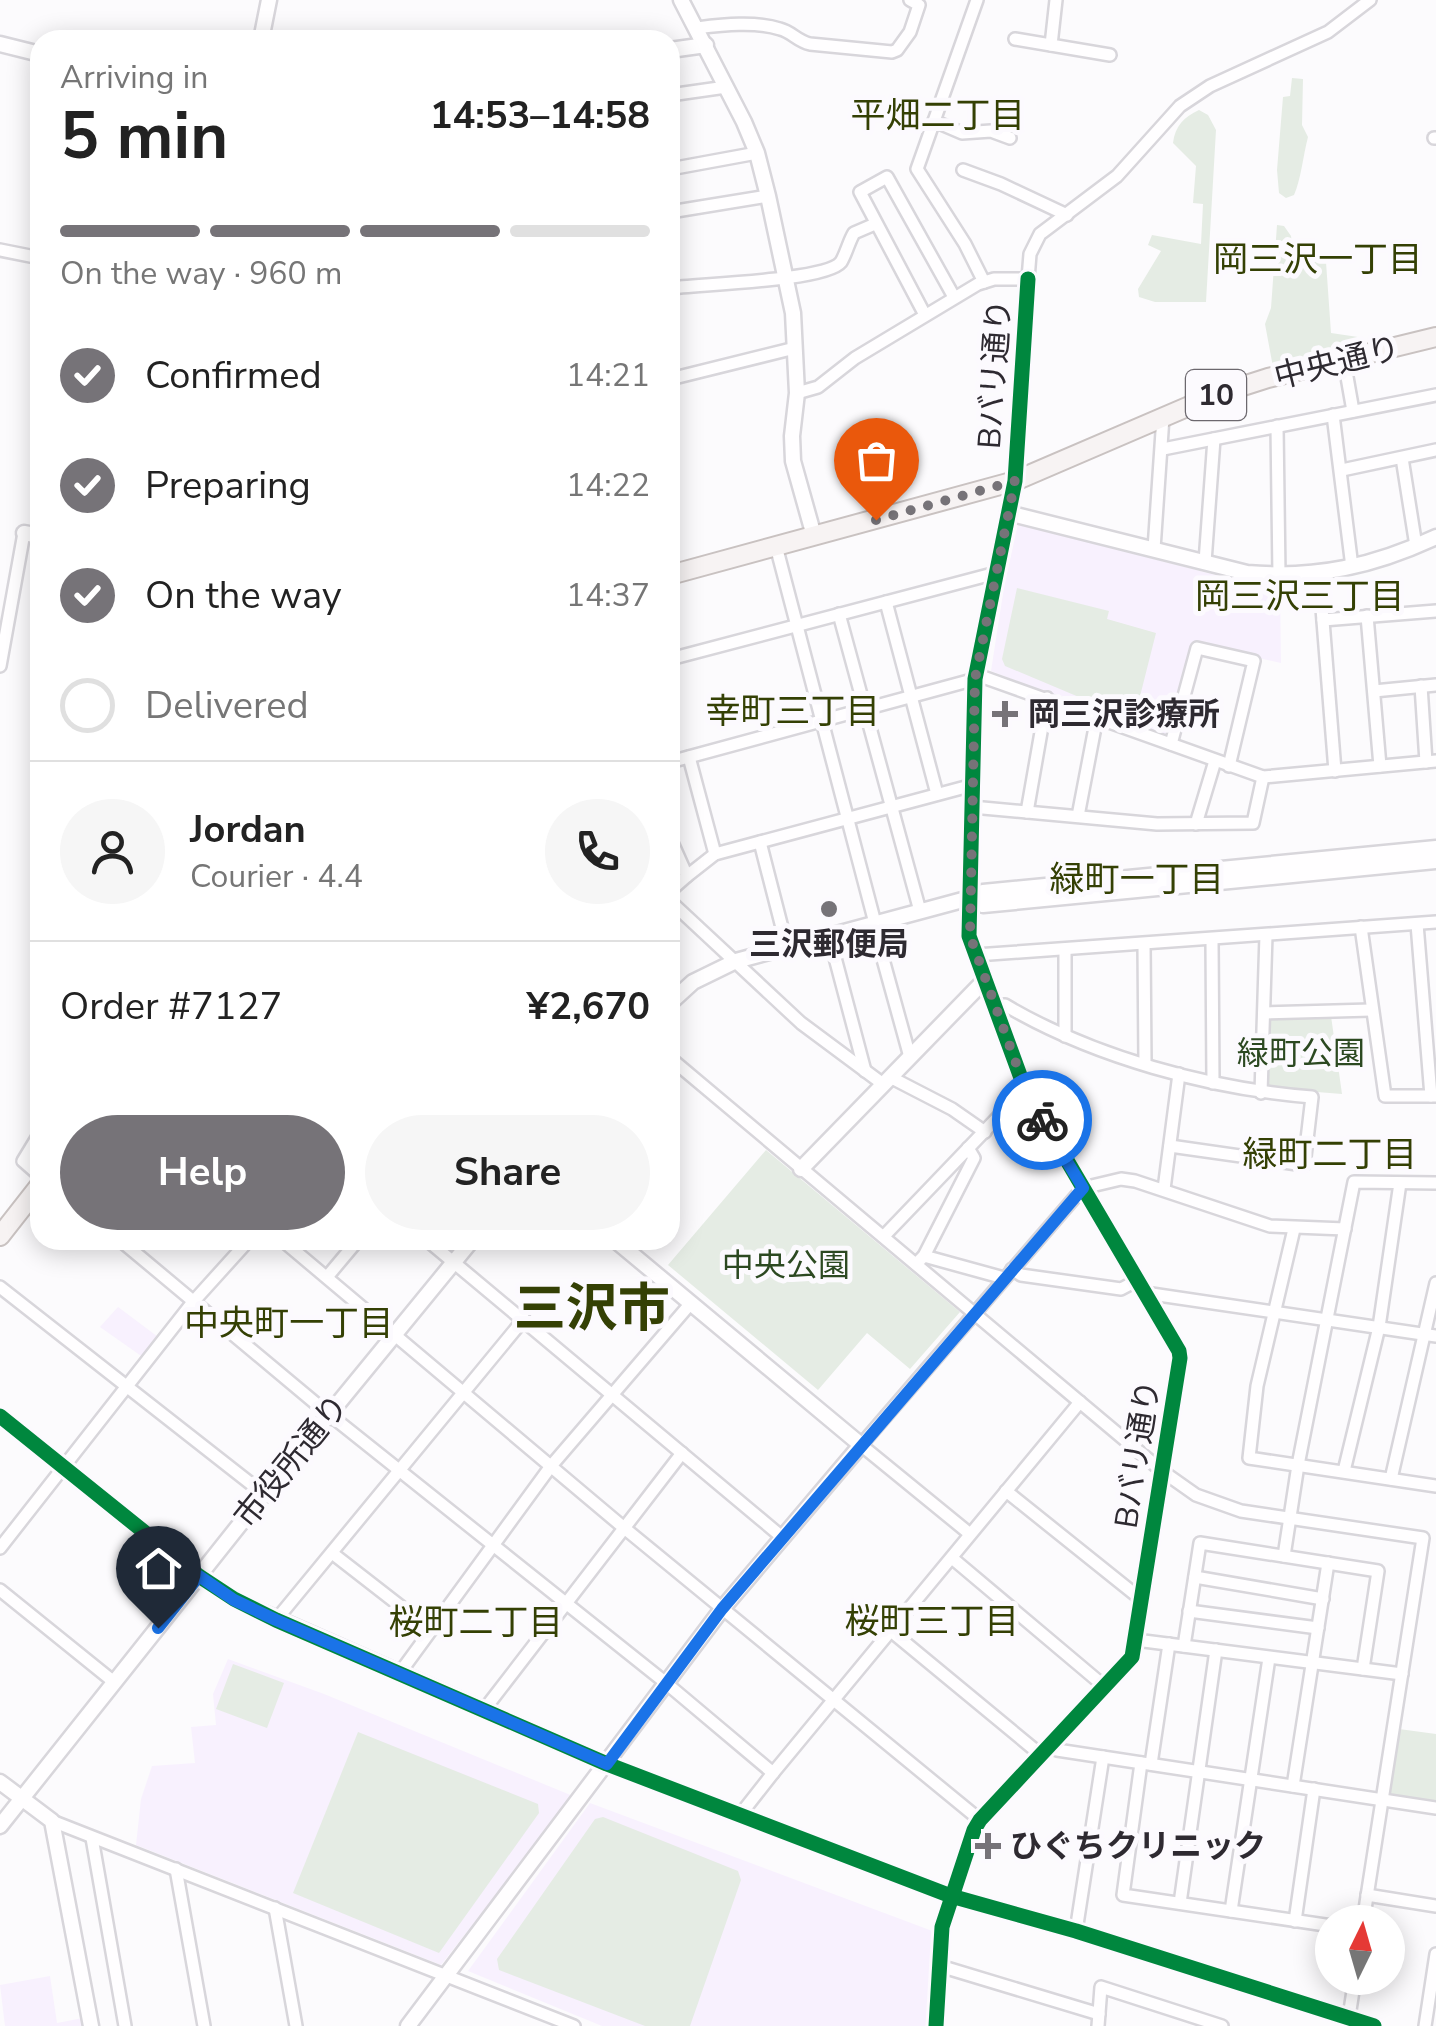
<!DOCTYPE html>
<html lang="en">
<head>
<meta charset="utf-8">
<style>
	:root { --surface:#fff; --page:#f6f6f6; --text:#222; --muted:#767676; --line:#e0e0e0; --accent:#767378 }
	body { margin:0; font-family:"Nunito Sans","Noto Sans JP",sans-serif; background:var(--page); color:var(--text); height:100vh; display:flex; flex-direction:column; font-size:38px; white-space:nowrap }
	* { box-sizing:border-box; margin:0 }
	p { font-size:32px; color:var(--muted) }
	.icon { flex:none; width:55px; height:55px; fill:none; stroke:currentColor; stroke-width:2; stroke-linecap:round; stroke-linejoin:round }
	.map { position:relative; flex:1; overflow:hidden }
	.sheet { position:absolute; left:30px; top:30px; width:650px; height:1220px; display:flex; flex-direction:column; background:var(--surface); border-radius:30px; box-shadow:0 5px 25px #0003 }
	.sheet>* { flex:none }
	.needle { width:65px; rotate:5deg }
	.fabs { position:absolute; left:1315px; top:1905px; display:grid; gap:20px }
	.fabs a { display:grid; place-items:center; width:90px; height:90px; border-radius:50%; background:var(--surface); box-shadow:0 5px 25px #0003; font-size:50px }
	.pin { position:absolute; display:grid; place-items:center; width:85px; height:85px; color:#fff; margin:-102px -42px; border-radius:50% 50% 50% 0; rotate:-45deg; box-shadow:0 0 10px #0007 }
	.pin .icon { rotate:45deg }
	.courier { position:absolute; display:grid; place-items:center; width:100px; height:100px; margin:-50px; border:8px solid #1a73e8; border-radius:50%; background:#fff; color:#222; box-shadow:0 2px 12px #0007 }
	.summary em { font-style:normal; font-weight:700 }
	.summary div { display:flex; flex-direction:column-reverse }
	.summary { display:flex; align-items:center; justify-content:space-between; height:170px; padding:0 30px }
	h1 { font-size:65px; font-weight:700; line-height:75px }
	.bar { display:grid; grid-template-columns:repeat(4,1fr); gap:15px 10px; align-content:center; height:120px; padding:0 30px }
	.bar i { height:12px; border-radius:8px; background:var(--line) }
	.bar .selected { background:var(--accent) }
	.bar p { grid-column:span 4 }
	.line { display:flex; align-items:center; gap:25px; padding:0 30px; border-top:2px solid var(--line) }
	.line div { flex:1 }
	.round { display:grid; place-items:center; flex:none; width:105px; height:105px; border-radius:52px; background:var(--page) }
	ol { padding:0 30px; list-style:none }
	li { display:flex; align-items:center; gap:30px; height:110px }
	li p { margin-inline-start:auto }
	li .icon { padding:10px; border-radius:50%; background:var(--accent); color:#fff; stroke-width:4 }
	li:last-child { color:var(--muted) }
	li i { width:55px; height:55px; border:5px solid var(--line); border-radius:50% }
	.action { display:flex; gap:20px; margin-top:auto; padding:20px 30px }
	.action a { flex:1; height:115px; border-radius:60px; background:var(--accent); color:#fff; font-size:40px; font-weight:700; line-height:115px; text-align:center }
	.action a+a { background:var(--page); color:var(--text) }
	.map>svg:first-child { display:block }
</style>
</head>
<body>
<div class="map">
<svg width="1436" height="2026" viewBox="0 0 1436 2026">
	<rect width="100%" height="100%" fill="#fcfbfd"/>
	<g fill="#f8f1fe">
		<polygon points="1018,524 1231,579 1277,585 1280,589 1281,663 1194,644 1167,739 991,671 1004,587"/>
		<polygon points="118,1307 162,1340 147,1360 100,1327"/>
		<polygon points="228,1659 324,1694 573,1796 441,1965 136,1845 141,1799 152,1766 195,1763 191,1727 216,1725 213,1694"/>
		<polygon points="590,1803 935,1932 929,2026 602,2026 468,1971"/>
		<polygon points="50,1976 57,2023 83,2018 85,2026 5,2026 0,1985"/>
	</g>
	<g fill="#e5ece4">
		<path d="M1292,78L1303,79L1302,125L1308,137C1303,156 1301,179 1294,195L1286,198L1279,193L1277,170L1283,97L1290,96Z"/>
		<path d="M1199,110L1208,115L1216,130L1206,302H1155L1139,297L1138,289L1161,251L1148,245L1152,235L1201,244L1203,204L1193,203L1196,166L1173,143C1175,126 1184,117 1199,110Z"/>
		<polygon points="1277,225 1284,226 1291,236 1293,252 1303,259 1326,262 1331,333 1358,337 1363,342 1361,349 1278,369 1273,367 1265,324 1271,308"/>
		<polygon points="1017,588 1109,611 1107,619 1156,633 1135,716 1105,708 1005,666 1002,659"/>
		<polygon points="1331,1016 1342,1094 1266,1088 1267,1018"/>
		<polygon points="766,1150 960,1312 910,1369 867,1333 818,1390 668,1265"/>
		<polygon points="233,1664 284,1683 267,1728 216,1709"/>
		<polygon points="1399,1729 1436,1734 1436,1802 1389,1795"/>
		<polygon points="358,1732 538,1804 539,1813 439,1953 293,1893"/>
		<polygon points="603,1817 738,1871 741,1880 690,2026 645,2026 499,1970 497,1959 595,1819"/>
	</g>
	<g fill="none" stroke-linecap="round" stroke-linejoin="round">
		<g stroke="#d8d6db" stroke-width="16">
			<g id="minor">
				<polyline points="977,0 917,169 965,244 984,282"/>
				<path d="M696,28C722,25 755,21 780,29C792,32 797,41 810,44L892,52L897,50L910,32L919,5L910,0"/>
				<polyline points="1015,39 1110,55"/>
				<polyline points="1051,45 1056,0"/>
				<polyline points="670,95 726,87"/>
				<polyline points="934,121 962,133 991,131 1010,138"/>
				<polyline points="1434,138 1436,138"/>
				<polyline points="670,169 757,153"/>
				<polyline points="963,170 1001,184 1067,215"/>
				<polyline points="670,212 768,196"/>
				<polyline points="0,250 40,258"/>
				<path d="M670,288C699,284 826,281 841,262C846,254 849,241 854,233L875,224"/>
				<polyline points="925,315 860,192 887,177 954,297"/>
				<polyline points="1344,360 1353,411"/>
				<polyline points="670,379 795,348"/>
				<polyline points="797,393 818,387 855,358 978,284 994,279 1028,279 1030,254 1040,234 1117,176 1180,106 1210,86 1328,32 1370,0"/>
				<polyline points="1333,415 1352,567"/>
				<polyline points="1277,426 1279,575"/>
				<polyline points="1163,449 1436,395"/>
				<polyline points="1402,458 1416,546"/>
				<polyline points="1342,470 1436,450"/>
				<polyline points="776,546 875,923"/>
				<polyline points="1154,549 1163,417"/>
				<polyline points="1205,562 1214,439"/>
				<polyline points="1319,571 1335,771"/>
				<polyline points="886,602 937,794"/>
				<polyline points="839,614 920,911"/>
				<polyline points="1367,616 1380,766"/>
				<polyline points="1323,620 1436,611"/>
				<polyline points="670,659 996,573"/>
				<polyline points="0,666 24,533"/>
				<polyline points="1421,686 1426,762"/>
				<polyline points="1374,691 1436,685"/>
				<polyline points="1171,744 1197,648 1254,661 1229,766"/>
				<polyline points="689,757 715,854"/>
				<polyline points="670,762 983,677 1263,777 1436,761"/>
				<polyline points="972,807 1157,824 1253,823 1263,777"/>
				<polyline points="1027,812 1047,698"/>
				<polyline points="1078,816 1097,717"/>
				<polyline points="1196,824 1215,761"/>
				<polyline points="670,838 687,876 715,854 973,785"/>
				<polyline points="760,842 787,947"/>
				<polyline points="670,891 687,876"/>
				<polyline points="670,901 801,1023 883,1084"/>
				<polyline points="873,923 910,1057"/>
				<polyline points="1417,924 1431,1096"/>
				<polyline points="1361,927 1385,1096 1436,1096"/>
				<polyline points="829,935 865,1071"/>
				<polyline points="1212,940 1213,1083"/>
				<polyline points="1144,944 1145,1063"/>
				<polyline points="976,955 1436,922"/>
				<path d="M995,1006L1005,1005C1093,1057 1210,1089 1312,1097L1304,1165L1170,1146"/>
				<polyline points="1264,1013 1371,1010"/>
				<polyline points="1065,1036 1065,950"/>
				<polyline points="670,1058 1162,1471 1196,1495 1241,1511 1423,1538 1363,1922"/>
				<polyline points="890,1077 952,1109 985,1132"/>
				<polyline points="1261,1093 1266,935"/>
				<polyline points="40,1133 23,1161 40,1176"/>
				<polyline points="1164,1189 1179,1074"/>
				<polyline points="1294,1229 1257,1386 1249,1458 1436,1486"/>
				<polyline points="884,1236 1025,1089"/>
				<polyline points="120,1240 320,1407 666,1683 773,1773 1080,1402"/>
				<polyline points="282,1240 623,1527 980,1820"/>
				<polyline points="427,1240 782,1537"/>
				<polyline points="924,1256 1004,1278"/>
				<polyline points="916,1264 924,1256 974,1158 968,1148"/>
				<polyline points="1012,1269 1021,1275 1121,1289 1138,1280"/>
				<polyline points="327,1277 358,1240"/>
				<polyline points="0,1287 264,1494"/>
				<polyline points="1145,1293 1436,1336"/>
				<polyline points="1344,1471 1379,1327 1400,1183"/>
				<polyline points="1391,1479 1436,1283"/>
				<polyline points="1006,1491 1142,1600"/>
				<polyline points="970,1534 861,1445 1083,1188 1121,1179 1135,1181 1270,1226 1345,1229"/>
				<polyline points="0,1548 193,1302 249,1240"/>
				<polyline points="332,1553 431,1630"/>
				<polyline points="1284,1556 1298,1465 1354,1182 1436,1183"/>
				<polyline points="952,1558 1104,1686"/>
				<polyline points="1195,1577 1323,1599"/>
				<polyline points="0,1590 114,1682"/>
				<polyline points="1189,1611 1318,1628"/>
				<polyline points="276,1620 524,1319"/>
				<polyline points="891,1631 1041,1755"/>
				<polyline points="1136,1640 1402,1674"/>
				<polyline points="1184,1646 1200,1543 1378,1571 1363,1669"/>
				<polyline points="399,1674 551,1466 691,1303"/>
				<polyline points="484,1710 682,1453"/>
				<polyline points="1050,1746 1057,1750 1436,1808"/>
				<polyline points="1141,1763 1123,1895 1332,1926"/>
				<polyline points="1151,1764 1169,1644"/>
				<polyline points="1293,1786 1328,1563"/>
				<polyline points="740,1815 773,1773"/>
				<polyline points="52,1821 574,2026"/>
				<polyline points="92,1838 125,2026"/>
				<polyline points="176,1869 204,2026"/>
				<polyline points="1367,1895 1436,1906"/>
				<polyline points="951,1896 1076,1931 1374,2026"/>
				<polyline points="1180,1903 1216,1650"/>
				<polyline points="275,1908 296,2026"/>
				<polyline points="1231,1911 1269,1658"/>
				<polyline points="1295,1921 1314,1789"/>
				<polyline points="1076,1931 1103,1757"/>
				<polyline points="940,1966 1099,2014"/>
				<polyline points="1348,2023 1355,1978"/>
				<polyline points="1098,2026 1101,1987 1222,2026"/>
				<polyline points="1425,2026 1436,1954"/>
			</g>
		</g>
		<g stroke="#d8d6db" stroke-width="19">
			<g id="tertiary">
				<polyline points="681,0 744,122 757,153 768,196 793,313 797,393 792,436 793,461 814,536"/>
				<polyline points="261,40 269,0"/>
				<polyline points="0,44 40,54"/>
				<polyline points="670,50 706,45"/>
				<path d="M1008,513L1247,573C1316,579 1374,566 1436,537"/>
				<polyline points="24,533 40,536"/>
				<polyline points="970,898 983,905 1436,861"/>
				<polyline points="670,1003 693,982 736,961 970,898 983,892 1436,848"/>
				<polyline points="801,1169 985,980"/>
				<polyline points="0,1416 190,1570 241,1603 607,1764 951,1896"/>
				<polyline points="0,1782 52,1821 91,2026"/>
				<polyline points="0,1826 264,1494 472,1240"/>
				<polyline points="408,2026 722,1609 861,1445 615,1240"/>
				<polyline points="936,2026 942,1927 974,1830 980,1820 1132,1657 1180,1358 1179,1351 1025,1089 969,936 975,679 1015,481 1028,279"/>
			</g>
		</g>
		<g stroke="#c9c2c1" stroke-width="22">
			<g id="primary">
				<polyline points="670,575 1015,481 1215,395 1268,378 1436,337"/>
				<polyline points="0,1236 40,1185"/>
			</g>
		</g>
		<use href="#minor" stroke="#fffeff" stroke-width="11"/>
		<use href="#tertiary" stroke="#fffeff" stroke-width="14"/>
		<use href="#primary" stroke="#f7f3f3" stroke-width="18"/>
		<g stroke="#fcfafe" stroke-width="21">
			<g id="cycleway">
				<polyline points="0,1416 199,1576 234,1599 276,1620 607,1764 951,1896 1076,1931 1374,2026"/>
				<polyline points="936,2026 942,1927 974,1830 980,1820 1132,1657 1180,1358 1179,1351 1025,1089 969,936 975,679 1015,481 1028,279"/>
			</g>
		</g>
		<use href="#cycleway" stroke="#00873e" stroke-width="15"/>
	</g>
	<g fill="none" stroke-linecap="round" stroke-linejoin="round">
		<polyline stroke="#767378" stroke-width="10" stroke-dasharray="0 18" points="876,520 1015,481 975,679 970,936 1025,1088 1042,1120"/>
		<polyline stroke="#1a73e8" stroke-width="12" points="158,1628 199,1576 234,1600 276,1620 607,1764 722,1609 1083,1188 1042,1120"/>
	</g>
	<g fill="#767378" stroke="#fcfafe" stroke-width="4">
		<path d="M1000 699h10v10h10v10h-10v10h-10v-10h-10v-10h10z"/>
		<circle cx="829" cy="909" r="10"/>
		<path d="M983 1831h10v10h10v10h-10v10h-10v-10h-10v-10h10z"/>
	</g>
	<g text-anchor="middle" stroke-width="10" stroke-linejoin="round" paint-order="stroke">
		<rect fill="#fcfafe" stroke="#6c686e" stroke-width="2.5" x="1186" y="370" width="60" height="50" rx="8"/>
		<g font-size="30" font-weight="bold" fill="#2e2a31">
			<text x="1216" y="405">10</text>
		</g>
		<g font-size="32" fill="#2e2a31" stroke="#fcfafe">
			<text transform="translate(1337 362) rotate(-14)" y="11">中央通り</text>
			<text transform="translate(994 374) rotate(-86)" y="11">Bバリ通り</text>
			<text transform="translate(1137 1454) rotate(-81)" y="11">Bバリ通り</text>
			<text transform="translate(291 1461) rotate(-51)" y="11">市役所通り</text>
		</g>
		<g font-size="32" font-weight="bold" fill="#2e2a31" stroke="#fcfafe" text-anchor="start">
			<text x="1028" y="725">岡三沢診療所</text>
			<text x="829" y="955" text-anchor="middle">三沢郵便局</text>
			<text x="1010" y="1857">ひぐちクリニック</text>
		</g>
		<g font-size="32" fill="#2c4921" stroke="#fcfafe">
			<text x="1301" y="1064">緑町公園</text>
			<text x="786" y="1276">中央公園</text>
		</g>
		<g font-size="35" fill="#344004" stroke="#fcfafe">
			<text x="938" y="127">平畑二丁目</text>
			<text x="1318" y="271">岡三沢一丁目</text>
			<text x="1300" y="608">岡三沢三丁目</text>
			<text x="793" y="723">幸町三丁目</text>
			<text x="1137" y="891">緑町一丁目</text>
			<text x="1330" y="1166">緑町二丁目</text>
			<text x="289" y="1335">中央町一丁目</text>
			<text x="932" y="1633">桜町三丁目</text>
			<text x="476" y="1634">桜町二丁目</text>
		</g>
		<g font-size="52" font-weight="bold" fill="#344004" stroke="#fcfafe">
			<text x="592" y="1326">三沢市</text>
		</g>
	</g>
</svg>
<div class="fabs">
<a><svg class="needle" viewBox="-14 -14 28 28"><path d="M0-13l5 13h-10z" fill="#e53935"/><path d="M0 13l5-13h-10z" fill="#767676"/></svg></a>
</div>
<div class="pin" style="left:876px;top:520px;background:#ea580c"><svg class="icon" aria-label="bag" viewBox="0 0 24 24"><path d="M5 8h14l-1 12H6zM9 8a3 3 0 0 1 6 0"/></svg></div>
<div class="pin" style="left:158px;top:1628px;background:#1f2937"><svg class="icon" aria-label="home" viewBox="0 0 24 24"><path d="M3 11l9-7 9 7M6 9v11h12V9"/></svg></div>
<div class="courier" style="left:1042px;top:1120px"><svg class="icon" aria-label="bike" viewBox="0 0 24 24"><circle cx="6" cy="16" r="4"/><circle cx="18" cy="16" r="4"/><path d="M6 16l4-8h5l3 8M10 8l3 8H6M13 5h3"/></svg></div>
<section class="sheet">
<div class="summary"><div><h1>5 min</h1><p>Arriving in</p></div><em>14:53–14:58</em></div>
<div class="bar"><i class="selected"></i><i class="selected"></i><i class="selected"></i><i></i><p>On the way · 960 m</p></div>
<ol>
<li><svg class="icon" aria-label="check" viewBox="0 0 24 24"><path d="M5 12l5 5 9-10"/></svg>Confirmed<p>14:21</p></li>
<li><svg class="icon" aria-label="check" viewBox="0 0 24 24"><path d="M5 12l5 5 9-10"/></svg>Preparing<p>14:22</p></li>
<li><svg class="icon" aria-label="check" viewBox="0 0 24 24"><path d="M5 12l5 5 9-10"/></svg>On the way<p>14:37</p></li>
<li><i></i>Delivered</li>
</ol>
<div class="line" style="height:180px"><a class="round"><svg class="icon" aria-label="person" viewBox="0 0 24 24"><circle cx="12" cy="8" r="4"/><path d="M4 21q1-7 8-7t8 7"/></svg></a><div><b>Jordan</b><p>Courier · 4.4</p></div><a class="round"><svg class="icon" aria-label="phone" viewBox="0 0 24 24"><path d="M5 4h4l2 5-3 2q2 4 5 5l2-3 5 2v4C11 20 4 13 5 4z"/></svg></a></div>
<div class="line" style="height:130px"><div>Order #7127</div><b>¥2,670</b></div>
<div class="action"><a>Help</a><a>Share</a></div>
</section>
</div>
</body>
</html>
